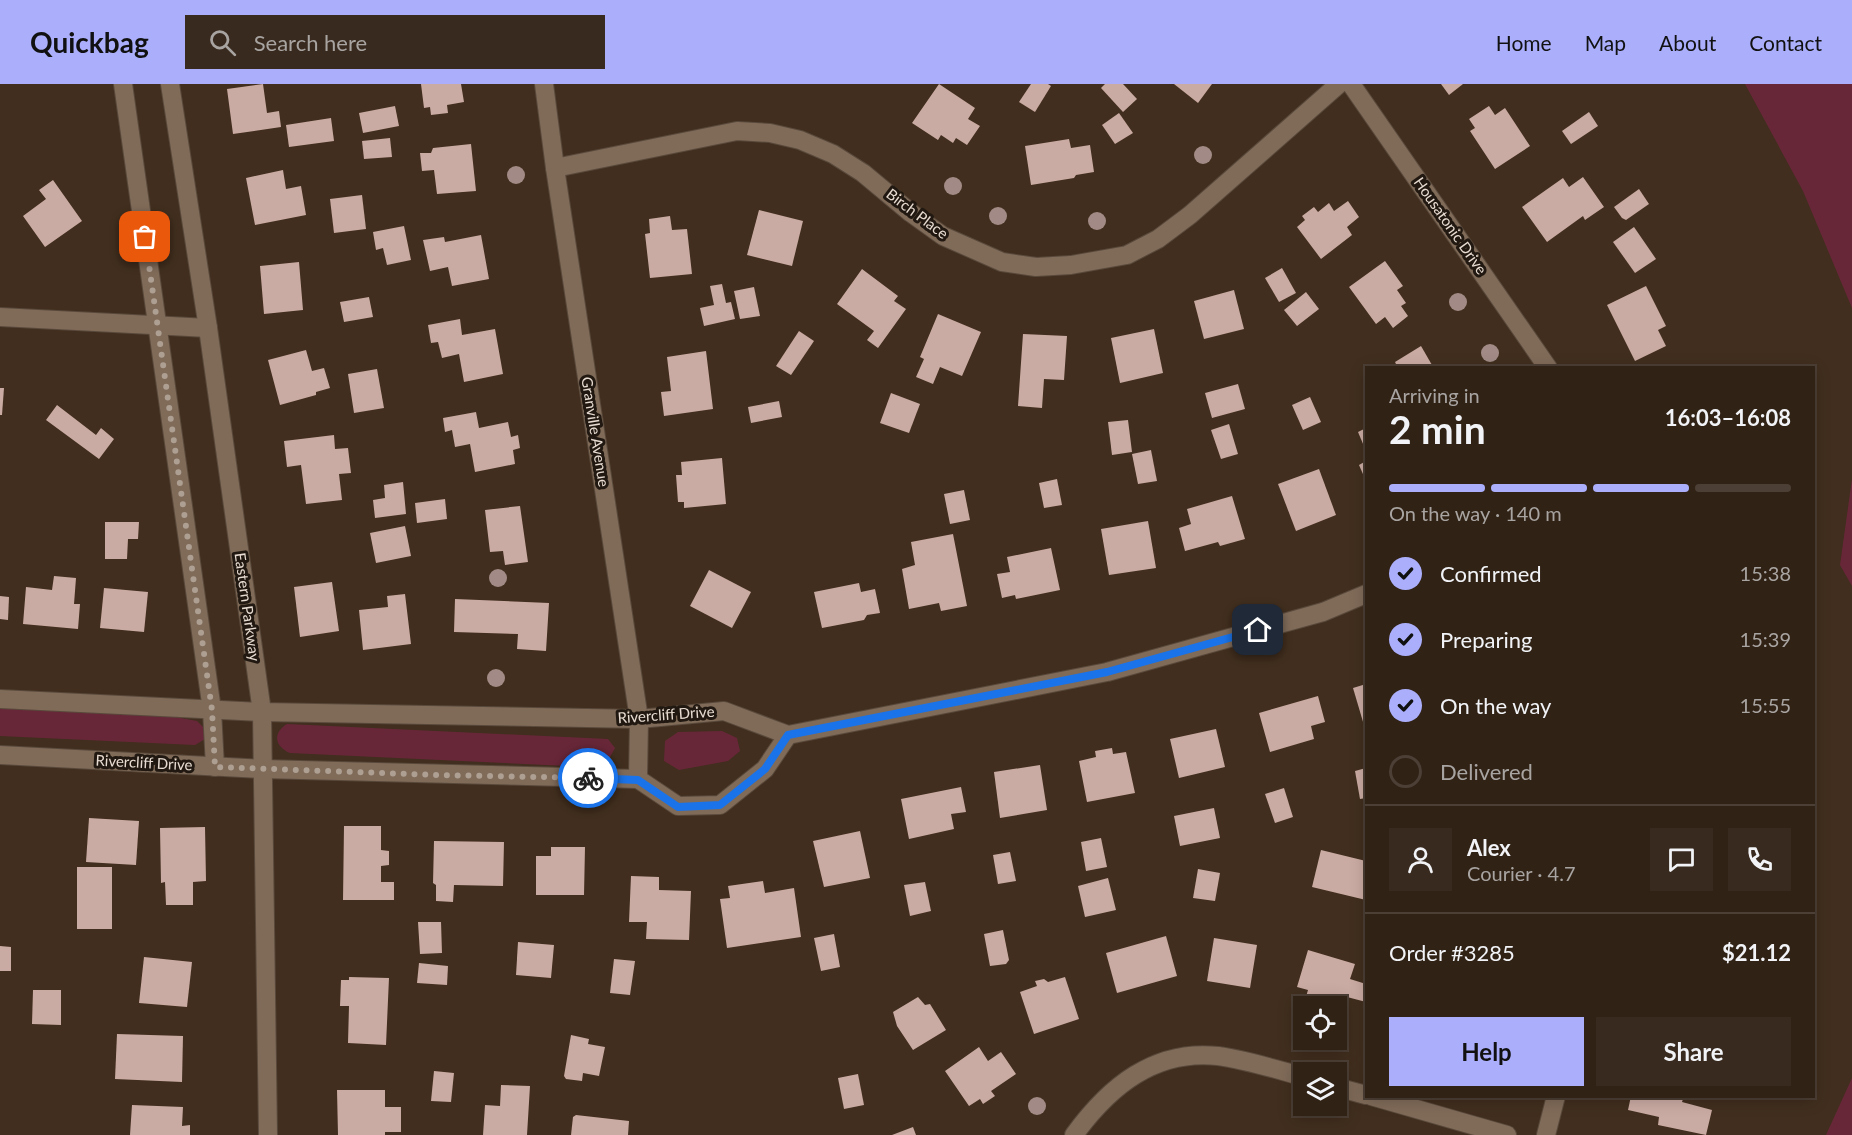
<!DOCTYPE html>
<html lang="en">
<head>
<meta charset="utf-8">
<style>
	:root { --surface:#312216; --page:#392a1f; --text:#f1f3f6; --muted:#a8a4a1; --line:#4c3f35; --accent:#abaffb }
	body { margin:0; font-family:Lato,sans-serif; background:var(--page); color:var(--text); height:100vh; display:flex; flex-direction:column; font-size:22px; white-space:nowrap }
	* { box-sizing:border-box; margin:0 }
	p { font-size:20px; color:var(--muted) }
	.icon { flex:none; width:33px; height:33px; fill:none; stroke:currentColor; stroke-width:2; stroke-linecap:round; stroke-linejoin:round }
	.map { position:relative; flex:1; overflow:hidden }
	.panel { position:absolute; left:1365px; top:282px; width:450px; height:732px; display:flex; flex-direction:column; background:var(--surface); border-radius:0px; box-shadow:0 3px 15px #0003,0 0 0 2px var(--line) }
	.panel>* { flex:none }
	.tools { position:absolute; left:1293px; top:912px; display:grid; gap:12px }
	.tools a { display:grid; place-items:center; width:54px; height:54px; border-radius:0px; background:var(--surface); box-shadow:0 3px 15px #0003,0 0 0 2px var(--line); font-size:30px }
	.pin { position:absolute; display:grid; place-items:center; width:51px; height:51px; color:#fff; margin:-26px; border-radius:12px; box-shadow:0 3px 9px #0006 }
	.courier { position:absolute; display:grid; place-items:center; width:60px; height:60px; margin:-30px; border:4px solid #1a73e8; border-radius:50%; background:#fff; color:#222; box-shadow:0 2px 8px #0007 }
	.head em { font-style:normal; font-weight:700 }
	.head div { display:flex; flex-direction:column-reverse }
	.head { display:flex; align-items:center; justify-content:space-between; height:102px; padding:0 24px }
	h1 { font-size:39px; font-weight:700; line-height:45px }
	.bar { display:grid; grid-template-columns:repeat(4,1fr); gap:9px 6px; align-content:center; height:72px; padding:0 24px }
	.bar i { height:8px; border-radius:4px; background:var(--line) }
	.bar .active { background:var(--accent) }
	.bar p { grid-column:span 4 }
	.line { display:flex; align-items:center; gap:15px; padding:0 24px; border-top:2px solid var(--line) }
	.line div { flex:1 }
	.round { display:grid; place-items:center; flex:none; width:63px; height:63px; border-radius:0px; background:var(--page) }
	ol { padding:0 24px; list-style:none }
	li { display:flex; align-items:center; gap:18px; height:66px }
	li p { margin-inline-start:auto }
	li .icon { padding:6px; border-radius:50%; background:var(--accent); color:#111; stroke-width:4 }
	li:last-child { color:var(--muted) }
	li i { width:33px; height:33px; border:3px solid var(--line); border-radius:50% }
	.cta { display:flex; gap:12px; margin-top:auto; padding:12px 24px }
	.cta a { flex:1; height:69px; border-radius:0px; background:var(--accent); color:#111; font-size:24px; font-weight:700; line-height:69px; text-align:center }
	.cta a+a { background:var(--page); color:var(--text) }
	header { display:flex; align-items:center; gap:36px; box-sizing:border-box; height:84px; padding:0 30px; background:var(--accent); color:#111 }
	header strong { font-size:28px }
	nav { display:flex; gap:33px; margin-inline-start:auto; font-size:21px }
	.search { width:420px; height:54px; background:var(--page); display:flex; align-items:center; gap:15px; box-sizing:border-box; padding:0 21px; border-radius:0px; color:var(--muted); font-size:22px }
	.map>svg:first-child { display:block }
</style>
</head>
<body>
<header>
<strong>Quickbag</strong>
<div class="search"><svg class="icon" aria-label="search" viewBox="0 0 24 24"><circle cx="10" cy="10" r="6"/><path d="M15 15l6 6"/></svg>Search here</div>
<nav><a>Home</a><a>Map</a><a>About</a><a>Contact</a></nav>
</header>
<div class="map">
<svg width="1852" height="1051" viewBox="0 0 1852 1051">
	<rect width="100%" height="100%" fill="#412e1e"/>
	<g fill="#682739">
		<polygon points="1745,0 1852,0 1852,224 1803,107"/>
		<polygon points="1852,395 1852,502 1840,481"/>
		<polygon points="0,621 165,631 197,637 205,645 205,655 195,661 0,652"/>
		<path d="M287,640L608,655L615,664L610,673L590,683L290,669C275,663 272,649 287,640Z"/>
		<polygon points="722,647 737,654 740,667 728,677 679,686 664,677 665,657 678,648"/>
		<polygon points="1852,994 1852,1051 1826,1051"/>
	</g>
	<g fill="#caaba3">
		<polygon points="263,0 267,29 279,27 281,43 233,50 227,5"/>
		<polygon points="421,0 461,0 464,18 447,21 448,29 431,31 430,23 424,24"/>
		<polygon points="939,0 975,24 968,35 980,42 967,61 956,54 953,59 941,51 938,56 912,39"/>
		<polygon points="1031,0 1048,0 1051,2 1035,28 1019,18"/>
		<polygon points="1105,0 1123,0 1137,15 1123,28 1101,4"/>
		<polygon points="1174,0 1212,0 1198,19"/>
		<polygon points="1441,0 1463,0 1449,11"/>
		<polygon points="395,22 399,42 363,49 359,29"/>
		<polygon points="1489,22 1495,31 1505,24 1530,62 1495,85 1470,47 1475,44 1469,35"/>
		<polygon points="1589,28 1598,42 1571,60 1562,47"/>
		<polygon points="1119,29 1133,49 1115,60 1102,41"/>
		<polygon points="331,34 334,57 289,63 286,41"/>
		<polygon points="390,54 392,73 364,75 362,57"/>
		<polygon points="1069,55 1071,64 1090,61 1094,88 1076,91 1074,94 1031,101 1025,62"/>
		<polygon points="471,60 476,107 437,110 434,86 422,87 420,69 431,69 433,64"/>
		<polygon points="283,86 286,105 301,102 306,131 255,141 246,94"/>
		<polygon points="1583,93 1604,123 1585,136 1583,132 1547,158 1522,123 1563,94 1569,103"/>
		<polygon points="53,96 82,137 45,163 23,132 46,115 39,106"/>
		<polygon points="1639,105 1649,120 1626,136 1622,134 1614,123"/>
		<polygon points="362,111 366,145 334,149 330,115"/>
		<polygon points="1348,117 1359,133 1347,143 1352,151 1321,175 1297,143 1305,136 1302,132 1314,123 1318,128 1329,119 1334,127"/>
		<polygon points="759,126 803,137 792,182 747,171"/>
		<polygon points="670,132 672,146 687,145 692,190 650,194 645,150 650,149 649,135"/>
		<polygon points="404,142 411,176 387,181 383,164 376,166 373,148"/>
		<polygon points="1634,143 1656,175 1635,189 1613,158"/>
		<polygon points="481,151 489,195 452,202 448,183 430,187 423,156 444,153 445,158"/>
		<polygon points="1385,177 1403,202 1397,206 1406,219 1401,222 1408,232 1393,244 1385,233 1376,240 1349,203"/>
		<polygon points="299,178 303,226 264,230 260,182"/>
		<polygon points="1282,184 1296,209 1279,218 1265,194"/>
		<polygon points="862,185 898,212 894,217 906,225 878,264 867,256 874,247 837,220"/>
		<polygon points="722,200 726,219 731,218 735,235 704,242 700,224 714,221 710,202"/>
		<polygon points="1646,202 1666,242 1658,246 1666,262 1635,277 1607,221"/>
		<polygon points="754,203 760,232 740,235 734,207"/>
		<polygon points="1234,206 1244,245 1204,255 1194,217"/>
		<polygon points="1306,208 1319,225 1297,242 1284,226"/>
		<polygon points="369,213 373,233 344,238 340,218"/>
		<polygon points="938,230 981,248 962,292 940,283 933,300 916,293 924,275 920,273"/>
		<polygon points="460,235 462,251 495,245 503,290 464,298 459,270 442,274 438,258 431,259 428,241"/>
		<polygon points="1154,245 1163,289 1120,299 1111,254"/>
		<polygon points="799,247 814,257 791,291 776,282"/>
		<polygon points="1023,250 1067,252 1064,296 1044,295 1042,324 1018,322"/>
		<polygon points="1421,262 1432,281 1428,284 1398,284 1395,278"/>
		<polygon points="306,266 312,287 324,284 330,304 316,308 316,311 280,321 268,276"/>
		<polygon points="706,267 713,325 664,332 661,308 671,307 667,273"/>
		<polygon points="377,285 384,324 354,329 348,290"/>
		<polygon points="1238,300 1245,325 1212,334 1205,309"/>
		<polygon points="0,304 4,304 2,331 0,331"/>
		<polygon points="891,309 920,320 909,349 880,339"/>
		<polygon points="1310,313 1321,338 1303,346 1292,321"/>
		<polygon points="779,317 782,333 751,339 748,323"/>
		<polygon points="57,321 96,351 101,344 114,355 99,375 46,336"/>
		<polygon points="476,328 479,344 508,338 511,353 518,351 520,364 513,366 515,380 475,388 470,360 455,363 452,346 445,348 443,334"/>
		<polygon points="1128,336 1132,368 1112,371 1108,338"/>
		<polygon points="1229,340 1238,370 1221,375 1211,346"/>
		<polygon points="1366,344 1366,367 1358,348"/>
		<polygon points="334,351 335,365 348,364 351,389 339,390 342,416 306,420 301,381 287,383 284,357"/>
		<polygon points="1151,366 1157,397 1138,400 1132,370"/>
		<polygon points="722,374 726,420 684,424 684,418 678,418 676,391 682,391 681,378"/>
		<polygon points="1366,377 1366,397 1359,381"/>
		<polygon points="1319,385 1336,431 1296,447 1278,400"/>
		<polygon points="1057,395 1062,421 1044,424 1039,399"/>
		<polygon points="403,398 406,430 375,434 373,416 385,414 384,401"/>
		<polygon points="964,406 970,436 950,440 944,410"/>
		<polygon points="1232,412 1245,455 1220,462 1218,458 1185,467 1179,444 1191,440 1187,425"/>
		<polygon points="445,415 447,435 417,439 415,419"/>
		<polygon points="520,422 528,478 505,481 503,467 490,468 485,426"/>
		<polygon points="1148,437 1156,484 1109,491 1101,445"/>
		<polygon points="105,438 139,438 138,455 128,455 127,475 105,475"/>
		<polygon points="405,442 411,472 376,479 370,449"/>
		<polygon points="953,450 967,522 941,527 939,519 909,525 902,485 915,481 911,458"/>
		<polygon points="1051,464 1060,506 1016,515 1015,511 1002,514 997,490 1010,488 1007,473"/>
		<polygon points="709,486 751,508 732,544 690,522"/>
		<polygon points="54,492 76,494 74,520 80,520 78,545 23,540 26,503 52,506"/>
		<polygon points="332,498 339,547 300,553 294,503"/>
		<polygon points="859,499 861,508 875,505 880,529 867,531 864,536 822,544 814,508"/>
		<polygon points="104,504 148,508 144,548 100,544"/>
		<polygon points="405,510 411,560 363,566 359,526 388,523 387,512"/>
		<polygon points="0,512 9,513 8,536 0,535"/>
		<polygon points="455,515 549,519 546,567 517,565 518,550 454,548"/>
		<polygon points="1366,600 1366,648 1353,604"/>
		<polygon points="1318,612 1325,638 1311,642 1314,655 1270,668 1259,629"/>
		<polygon points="1216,645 1225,683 1179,694 1170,655"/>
		<polygon points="1112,664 1113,670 1126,668 1135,709 1087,718 1079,677 1096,673 1095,667"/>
		<polygon points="1040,681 1047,726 1000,734 994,688"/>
		<polygon points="1366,684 1366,714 1360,715 1355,687"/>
		<polygon points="961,703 966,728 951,730 954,745 909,755 901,715"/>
		<polygon points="1284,704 1293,733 1275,739 1265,710"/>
		<polygon points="1214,724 1220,754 1180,762 1174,732"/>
		<polygon points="89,734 139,737 136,781 86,778"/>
		<polygon points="344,742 381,742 381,766 389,767 389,781 381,782 381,798 394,798 394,816 343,816"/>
		<polygon points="205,743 206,797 193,798 193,821 166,821 165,798 161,799 160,744"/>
		<polygon points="860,747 870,794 824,803 813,757"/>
		<polygon points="1101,754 1107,783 1086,787 1081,758"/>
		<polygon points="434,757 504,758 503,802 454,801 453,818 436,817 436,801 433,799"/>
		<polygon points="551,763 585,763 584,811 536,811 536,772 551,772"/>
		<polygon points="1321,766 1366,777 1366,816 1312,803"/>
		<polygon points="1010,768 1016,797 998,800 993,771"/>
		<rect x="77" y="783" width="35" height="62"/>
		<polygon points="1198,785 1220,789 1215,817 1193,814"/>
		<polygon points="631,792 659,793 659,806 691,807 689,856 646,855 647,838 629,838"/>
		<polygon points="1108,794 1116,826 1085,833 1078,802"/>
		<polygon points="763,797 765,809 794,804 801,853 727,864 720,815 730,814 728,802"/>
		<polygon points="925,798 931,827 910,832 904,801"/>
		<polygon points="418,838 441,838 442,869 420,870"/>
		<polygon points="1003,846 1009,876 1006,880 990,882 984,850"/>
		<polygon points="834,850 840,883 821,887 814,854"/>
		<polygon points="1166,852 1177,892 1117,909 1106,869"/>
		<polygon points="1214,854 1257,861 1250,904 1207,897"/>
		<polygon points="518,858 554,861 551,894 516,891"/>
		<polygon points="0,862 11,863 11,887 0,887"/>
		<polygon points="1308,866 1355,880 1350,895 1366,900 1366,918 1347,913 1343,916 1331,913 1327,922 1305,916 1308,906 1297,903"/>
		<polygon points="144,873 192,878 187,923 139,919"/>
		<polygon points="614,875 635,877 630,911 610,909"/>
		<polygon points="419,879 448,882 447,901 417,899"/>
		<polygon points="349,893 389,894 386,961 348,959 349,922 340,922 341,896 349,896"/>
		<polygon points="1065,893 1079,935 1034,950 1020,908 1037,902 1035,897 1044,895 1048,898"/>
		<polygon points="33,906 61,906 61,941 32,940"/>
		<polygon points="918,913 925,921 930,920 946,946 913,966 897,942 893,928"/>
		<polygon points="117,950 183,952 182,998 115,995"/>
		<polygon points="571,951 589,955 588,960 605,963 599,992 583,989 582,997 566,995 564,992"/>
		<polygon points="979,963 988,977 1001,968 1016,990 991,1007 995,1012 983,1020 980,1015 969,1022 945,987"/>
		<polygon points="434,987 454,989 451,1018 431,1017"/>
		<polygon points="858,990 864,1021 844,1025 838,994"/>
		<polygon points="501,1001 530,1002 527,1051 483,1051 485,1021 500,1022"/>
		<polygon points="337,1006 385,1006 385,1023 401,1023 401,1048 385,1048 385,1051 338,1051"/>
		<polygon points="1631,1012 1684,1012 1682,1018 1712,1026 1706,1051 1658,1041 1659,1033 1628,1026"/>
		<polygon points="132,1021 183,1023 182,1042 190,1041 190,1051 130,1051"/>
		<polygon points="576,1031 629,1037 628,1051 571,1051 573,1033"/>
		<polygon points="913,1043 916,1051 892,1051"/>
	</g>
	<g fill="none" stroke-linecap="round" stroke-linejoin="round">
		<g stroke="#59493b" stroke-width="20">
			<g id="minor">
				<polyline points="123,0 212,626 215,683"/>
				<polyline points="170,0 208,244 262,628 268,1051"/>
				<polyline points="544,0 555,84 639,635 638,695"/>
				<polyline points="1351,0 1548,284"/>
				<polyline points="555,84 737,47 770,49 800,56 833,70 863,89 911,129 943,152 1002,178 1036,183 1071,181 1127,171 1158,155 1190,131 1339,0"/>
				<polyline points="0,233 208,244"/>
				<polyline points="0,615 262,628 639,635 724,627 788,651 1107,588 1323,528 1366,510"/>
				<polyline points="0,671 263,685 638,695 678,722 720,721 765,685 788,651"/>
				<polyline points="1336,1003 1366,1011"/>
				<polyline points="1371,1012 1507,1051"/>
				<path d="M1074,1051C1109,1003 1154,965 1218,972C1247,976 1275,985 1304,993"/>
				<polyline points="1546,1051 1556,1012"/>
			</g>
		</g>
		<use href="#minor" stroke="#806b59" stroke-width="18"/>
	</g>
	<g fill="#a28b86">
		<circle cx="1203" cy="71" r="9"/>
		<circle cx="516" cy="91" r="9"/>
		<circle cx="953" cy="102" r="9"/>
		<circle cx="998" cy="132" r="9"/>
		<circle cx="1097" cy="137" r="9"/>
		<circle cx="1458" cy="218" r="9"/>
		<circle cx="1490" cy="269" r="9"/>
		<circle cx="498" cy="494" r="9"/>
		<circle cx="496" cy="594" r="9"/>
		<circle cx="1037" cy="1022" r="9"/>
	</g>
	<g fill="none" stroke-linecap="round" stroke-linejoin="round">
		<polyline stroke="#ae9f93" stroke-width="6" stroke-dasharray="0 10.8" points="145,153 212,626 215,683 438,691 588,694"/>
		<polyline stroke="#1a73e8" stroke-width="8" points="588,694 638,696 678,723 720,721 765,685 788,651 1107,588 1258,546"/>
	</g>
	<g text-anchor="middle" stroke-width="6" stroke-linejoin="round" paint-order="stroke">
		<g font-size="15" fill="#e8dcd2" stroke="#211911">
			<text transform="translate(917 130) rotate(37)" y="5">Birch Place</text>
			<text transform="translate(1450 142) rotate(55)" y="5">Housatonic Drive</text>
			<text transform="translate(595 348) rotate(81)" y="5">Granville Avenue</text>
			<text transform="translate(247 523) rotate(82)" y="5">Eastern Parkway</text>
			<text transform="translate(666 631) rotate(-4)" y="5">Rivercliff Drive</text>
			<text transform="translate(144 679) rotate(3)" y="5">Rivercliff Drive</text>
		</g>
	</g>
</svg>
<div class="tools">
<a><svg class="icon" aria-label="locate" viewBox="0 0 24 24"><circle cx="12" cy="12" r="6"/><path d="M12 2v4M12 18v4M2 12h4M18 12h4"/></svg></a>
<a><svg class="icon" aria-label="layers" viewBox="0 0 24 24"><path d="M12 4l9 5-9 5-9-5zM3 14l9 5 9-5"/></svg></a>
</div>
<div class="pin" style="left:145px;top:153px;background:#ea580c"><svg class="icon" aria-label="bag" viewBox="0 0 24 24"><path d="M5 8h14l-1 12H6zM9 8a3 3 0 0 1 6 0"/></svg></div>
<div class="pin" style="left:1258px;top:546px;background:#1f2937"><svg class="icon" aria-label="home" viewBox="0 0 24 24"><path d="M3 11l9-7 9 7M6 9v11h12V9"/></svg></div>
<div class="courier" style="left:588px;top:694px"><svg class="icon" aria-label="bike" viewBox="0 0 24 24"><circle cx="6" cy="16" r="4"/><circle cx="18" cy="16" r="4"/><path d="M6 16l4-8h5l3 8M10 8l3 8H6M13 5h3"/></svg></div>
<section class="panel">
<div class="head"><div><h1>2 min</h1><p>Arriving in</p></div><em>16:03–16:08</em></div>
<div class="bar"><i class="active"></i><i class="active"></i><i class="active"></i><i></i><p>On the way · 140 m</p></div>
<ol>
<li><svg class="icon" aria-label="check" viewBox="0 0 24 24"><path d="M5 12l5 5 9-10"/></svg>Confirmed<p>15:38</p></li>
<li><svg class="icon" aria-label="check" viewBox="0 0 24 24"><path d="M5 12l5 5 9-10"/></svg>Preparing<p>15:39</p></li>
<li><svg class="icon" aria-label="check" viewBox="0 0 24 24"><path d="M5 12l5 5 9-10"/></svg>On the way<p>15:55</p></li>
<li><i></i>Delivered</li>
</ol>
<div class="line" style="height:108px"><a class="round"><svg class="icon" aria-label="person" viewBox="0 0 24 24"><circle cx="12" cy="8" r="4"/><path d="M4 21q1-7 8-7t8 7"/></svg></a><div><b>Alex</b><p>Courier · 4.7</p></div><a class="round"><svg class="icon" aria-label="chat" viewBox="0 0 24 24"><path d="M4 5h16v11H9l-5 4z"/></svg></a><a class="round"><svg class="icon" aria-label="phone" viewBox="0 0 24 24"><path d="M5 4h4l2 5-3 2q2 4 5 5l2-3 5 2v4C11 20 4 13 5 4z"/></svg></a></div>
<div class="line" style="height:78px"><div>Order #3285</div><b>$21.12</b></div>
<div class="cta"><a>Help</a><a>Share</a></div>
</section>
</div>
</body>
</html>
